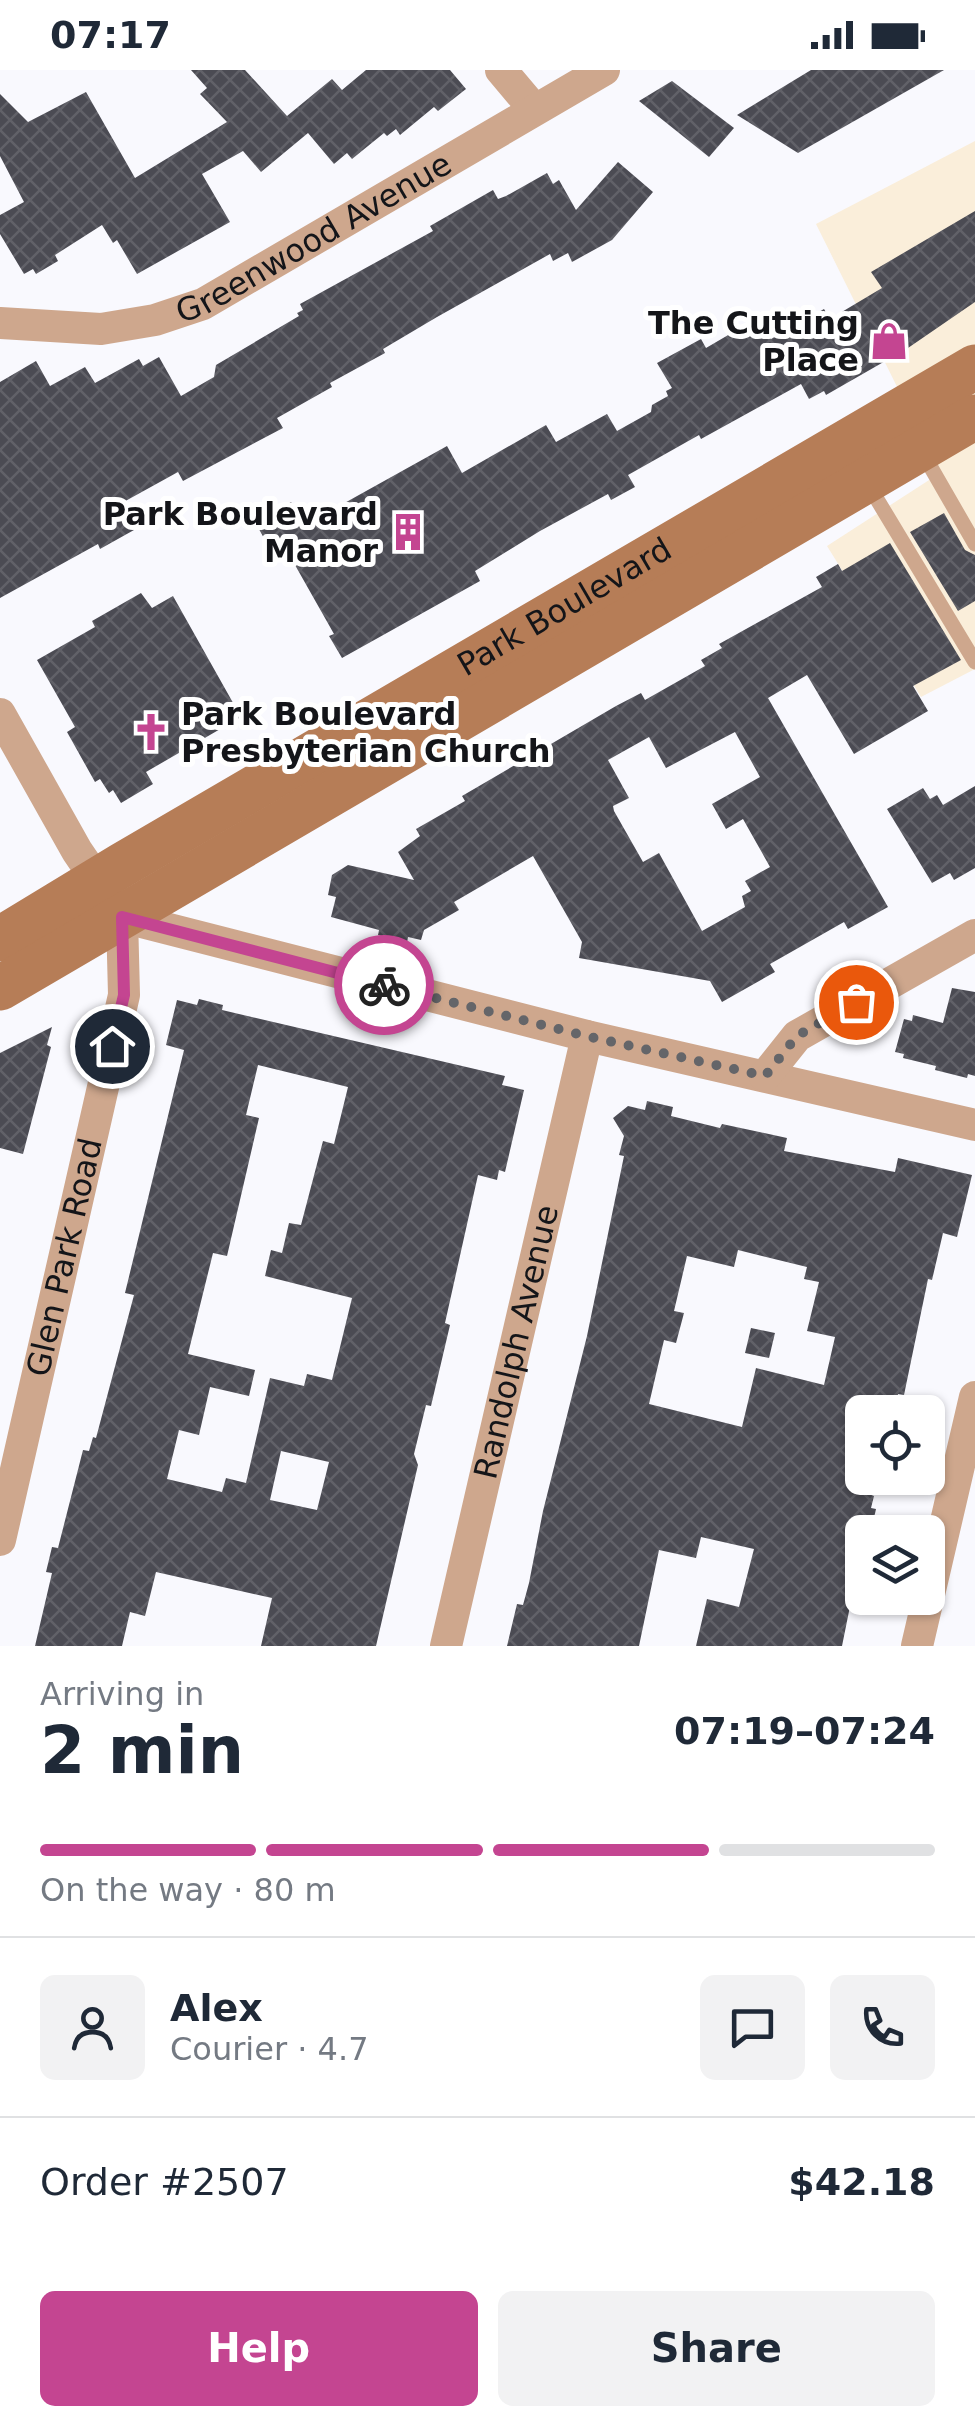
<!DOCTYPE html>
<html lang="en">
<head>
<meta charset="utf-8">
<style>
	:root { --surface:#fff; --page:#f2f2f3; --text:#1f2937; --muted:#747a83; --line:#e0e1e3; --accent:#c44591 }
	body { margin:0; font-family:"DejaVu Sans",sans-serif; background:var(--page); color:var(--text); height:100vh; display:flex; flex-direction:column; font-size:38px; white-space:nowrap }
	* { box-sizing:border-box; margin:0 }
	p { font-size:32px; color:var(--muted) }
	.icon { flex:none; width:55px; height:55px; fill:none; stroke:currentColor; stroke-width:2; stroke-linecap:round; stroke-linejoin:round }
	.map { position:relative; height:1576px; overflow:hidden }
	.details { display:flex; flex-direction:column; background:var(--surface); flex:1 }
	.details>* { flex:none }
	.buttons { position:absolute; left:845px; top:1325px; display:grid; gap:20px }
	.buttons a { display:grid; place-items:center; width:100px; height:100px; border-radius:15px; background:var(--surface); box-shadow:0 2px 8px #0004; font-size:50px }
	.pin { position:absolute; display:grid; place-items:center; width:85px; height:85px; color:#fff; margin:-42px; border:5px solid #fff; border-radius:50%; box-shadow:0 2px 10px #0007 }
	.courier { position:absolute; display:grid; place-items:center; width:100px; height:100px; margin:-50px; border:8px solid #c44591; border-radius:50%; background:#fff; color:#222; box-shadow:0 2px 12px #0007 }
	.summary em { font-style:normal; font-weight:700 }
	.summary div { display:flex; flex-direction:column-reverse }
	.summary { display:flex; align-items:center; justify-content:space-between; height:170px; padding:0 40px }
	h1 { font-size:65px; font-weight:700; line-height:75px }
	.bar { display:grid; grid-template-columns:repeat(4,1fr); gap:15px 10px; align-content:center; height:120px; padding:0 40px }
	.bar i { height:12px; border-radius:8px; background:var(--line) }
	.bar .selected { background:var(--accent) }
	.bar p { grid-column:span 4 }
	.line { display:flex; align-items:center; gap:25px; padding:0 40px; border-top:2px solid var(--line) }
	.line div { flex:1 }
	.round { display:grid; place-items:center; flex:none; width:105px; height:105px; border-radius:15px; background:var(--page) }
	.button { display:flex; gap:20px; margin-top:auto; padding:20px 40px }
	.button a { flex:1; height:115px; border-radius:15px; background:var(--accent); color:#fff; font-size:40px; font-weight:700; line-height:115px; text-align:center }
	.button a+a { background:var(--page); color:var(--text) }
	.status { display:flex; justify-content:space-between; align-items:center; height:70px; padding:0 50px; background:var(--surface); direction:ltr }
	.status svg { height:28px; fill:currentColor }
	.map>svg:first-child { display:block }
</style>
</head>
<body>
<div class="status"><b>07:17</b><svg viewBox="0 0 49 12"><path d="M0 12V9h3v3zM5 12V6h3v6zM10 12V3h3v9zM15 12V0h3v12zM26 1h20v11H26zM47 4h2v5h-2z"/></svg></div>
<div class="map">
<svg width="975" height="1576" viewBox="0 0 975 1576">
	<defs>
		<pattern id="building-cross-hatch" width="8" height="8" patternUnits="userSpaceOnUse" patternTransform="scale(2.5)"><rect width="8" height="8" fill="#4b4b53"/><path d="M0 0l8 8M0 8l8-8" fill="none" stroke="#616168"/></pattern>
	</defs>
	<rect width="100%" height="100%" fill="#f9f9fe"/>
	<polygon fill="#faeeda" points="975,71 975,599 921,627 827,476 940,403 816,154"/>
	<g fill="url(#building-cross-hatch)" fill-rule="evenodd">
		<polygon points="191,0 245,0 287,46 332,9 342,20 366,0 450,0 466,19 438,41 434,37 400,65 396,59 387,66 384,63 352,89 347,83 334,94 308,63 261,102 243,81 202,104 230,152 137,204 117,170 113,173 102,155 55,185 58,191 36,204 33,199 24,204 0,164 0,145 24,132 0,86 0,24 28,52 86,22 135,108 227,52 200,24 207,18"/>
		<polygon points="811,0 944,0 798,83 737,45"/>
		<polygon points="672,11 734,58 709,87 639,31"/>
		<polygon points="618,92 653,122 612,170 572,192 568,183 553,191 550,184 437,247 383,279 385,283 330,313 332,317 277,348 283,358 183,411 178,402 120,434 134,460 100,479 98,474 0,528 0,312 36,291 50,316 85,297 95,313 139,289 143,296 159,287 181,326 214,307 216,295 299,246 297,243 303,240 300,234 433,161 430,156 493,120 498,129 506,126 547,103 553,114 559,110 576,140"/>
		<polygon points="975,141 975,232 908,278 826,325 824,321 809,329 801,314 701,369 699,365 628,405 635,417 611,430 608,424 540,461 475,501 480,511 342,588 329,566 334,564 282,472 270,479 255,452 291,432 305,455 447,376 462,403 546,355 556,372 607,344 617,361 651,342 652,335 668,326 666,321 672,318 657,293 701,269 706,278 759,247 771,269 824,239 830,249 882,218 871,202"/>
		<polygon points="944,443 965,480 975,485 975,531 958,541 910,462"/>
		<path d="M890,473L961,590L913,616L928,641L854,684L807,605L768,628L888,837L848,859L844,852L770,894L775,902L722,932L710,911L579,888L582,872L533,786L454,832L459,840L424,860L421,870L408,867L407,873L378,865L379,860L331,847L336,827L328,825L332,805L348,795L414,810L398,782L420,766L416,759L465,731L462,726L616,636L641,623L645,630L705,596L701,590L722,578L719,574L822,517L816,507L838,494L842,501ZM735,662L760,707L712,734L726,759L743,749L770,797L745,811L751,821L742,826L745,837L702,861L659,783L643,792L614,741L613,736L629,728L608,690L649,667L666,698Z"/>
		<polygon points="141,523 152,538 173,526 241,647 146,702 153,714 121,733 113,720 109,723 100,709 95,712 67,662 75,657 37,590 95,557 92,551"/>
		<polygon points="975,716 975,798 954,810 950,803 932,813 887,739 923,718 930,729 937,725 943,735"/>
		<polygon points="952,918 975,922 975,1006 968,1004 967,1008 935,1000 936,996 903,988 904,984 895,982 904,949 912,951 913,945 943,953"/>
		<path d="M199,929L223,935L222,940L505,1006L502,1015L524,1020L505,1102L499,1100L497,1110L478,1105L445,1253L450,1255L431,1336L426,1335L414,1384L418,1395L376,1576H261L272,1528L156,1502L145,1546L130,1542L122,1576H35L52,1503L46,1502L52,1477L58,1478L83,1380L89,1381L93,1367L96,1368L134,1225L125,1223L184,980L166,975L177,930L197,935ZM258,995L348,1017L334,1074L323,1071L301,1155L289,1153L282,1183L271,1180L265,1206L352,1228L332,1310L307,1304L304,1316L270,1308L246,1413L226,1408L222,1422L167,1409L179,1360L199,1365L210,1317L249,1326L255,1300L188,1284L213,1183L227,1186L259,1048L246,1045ZM281,1381L329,1392L317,1440L270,1430Z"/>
		<polygon points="52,957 47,975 51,977 23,1084 0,1078 0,983"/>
		<path d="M647,1031L673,1037L671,1046L720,1058L722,1054L787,1068L784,1081L895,1102L898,1088L972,1105L957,1167L943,1163L932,1210L928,1209L904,1325L898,1324L894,1342L862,1336V1410L869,1411L866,1423L874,1426L871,1438L876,1439L871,1462H862V1477L842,1576H696L707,1529L739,1537L754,1479L701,1467L696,1488L659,1480L639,1576H507L517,1534L523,1535L529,1513L543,1441L587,1266L624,1086L619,1085L624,1066L613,1048L628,1036L645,1040ZM738,1180L807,1197L804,1209L819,1212L807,1261L835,1267L824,1315L756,1298L742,1357L649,1334L664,1270L676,1273L684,1243L674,1241L687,1186L734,1197Z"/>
		<polygon points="751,1258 775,1263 769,1288 745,1283"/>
	</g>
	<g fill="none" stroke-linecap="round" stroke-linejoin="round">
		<g stroke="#cea78d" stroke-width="15">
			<polyline points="922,382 975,474"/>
			<polyline points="869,416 975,592"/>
		</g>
		<g stroke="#cea78d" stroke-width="32">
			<polyline points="501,0 534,39"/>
			<path id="s1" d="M0,253L101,259L155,250L203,234L604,0"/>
			<polyline points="0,644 77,781 122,847 587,966 975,1055"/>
			<polyline points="765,1006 797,966 975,865"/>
			<path id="s2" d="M0,1470L124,925L122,847"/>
			<path id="s3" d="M446,1576L587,966"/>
			<polyline points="917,1576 975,1327"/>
		</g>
		<g stroke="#b67d57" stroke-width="45">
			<path id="s4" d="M0,869L122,795L975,297"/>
			<polyline points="0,918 975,347"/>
		</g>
	</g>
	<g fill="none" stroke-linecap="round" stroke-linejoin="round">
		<polyline stroke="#646569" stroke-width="10" stroke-dasharray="0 18" points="384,915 586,966 765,1006 797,966 856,932"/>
		<polyline stroke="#c44591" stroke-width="12" points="112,976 124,925 122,847 384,915"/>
	</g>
	<defs>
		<g id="shop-bare" transform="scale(3)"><path d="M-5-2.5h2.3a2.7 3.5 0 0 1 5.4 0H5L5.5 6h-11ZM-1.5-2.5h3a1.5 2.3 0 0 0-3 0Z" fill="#c44591" stroke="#fff" stroke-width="2.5" paint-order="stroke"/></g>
		<g id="building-bare" transform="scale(3)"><path d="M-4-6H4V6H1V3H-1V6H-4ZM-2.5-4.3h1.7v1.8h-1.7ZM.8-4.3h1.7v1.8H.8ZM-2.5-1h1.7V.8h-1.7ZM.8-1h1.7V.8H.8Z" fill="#c44591" stroke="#fff" stroke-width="2.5" paint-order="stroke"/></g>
		<g id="church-bare" transform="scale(3)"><path d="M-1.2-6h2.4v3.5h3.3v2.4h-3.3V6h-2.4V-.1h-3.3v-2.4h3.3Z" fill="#c44591" stroke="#fff" stroke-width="2.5" paint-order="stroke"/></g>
	</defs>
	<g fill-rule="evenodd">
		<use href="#shop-bare" x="889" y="271"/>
		<use href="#building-bare" x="408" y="462"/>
		<use href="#church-bare" x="151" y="662"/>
	</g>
	<g text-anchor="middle" stroke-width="10" stroke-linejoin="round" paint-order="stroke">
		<g font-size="32" fill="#141519" stroke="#fff">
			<text dy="11" stroke="none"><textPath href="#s1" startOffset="335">Greenwood Avenue</textPath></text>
			<text dy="11" stroke="none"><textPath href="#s4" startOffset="655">Park Boulevard</textPath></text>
			<text dy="11" stroke="none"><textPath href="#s2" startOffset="290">Glen Park Road</textPath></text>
			<text dy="11" stroke="none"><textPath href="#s3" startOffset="312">Randolph Avenue</textPath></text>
		</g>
		<g font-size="32" font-weight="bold" fill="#141519" stroke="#fff" text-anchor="end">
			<text x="859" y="264">The Cutting<tspan x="859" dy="37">Place</tspan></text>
			<text x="378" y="455">Park Boulevard<tspan x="378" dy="37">Manor</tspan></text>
			<text x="181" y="655" text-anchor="start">Park Boulevard<tspan x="181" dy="37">Presbyterian Church</tspan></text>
		</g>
	</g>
</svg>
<div class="buttons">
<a><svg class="icon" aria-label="locate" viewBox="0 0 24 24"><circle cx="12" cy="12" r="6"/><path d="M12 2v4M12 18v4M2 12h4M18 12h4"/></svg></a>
<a><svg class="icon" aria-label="layers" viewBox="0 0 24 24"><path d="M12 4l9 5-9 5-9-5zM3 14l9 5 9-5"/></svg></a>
</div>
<div class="pin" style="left:856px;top:932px;background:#ea580c"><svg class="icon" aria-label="bag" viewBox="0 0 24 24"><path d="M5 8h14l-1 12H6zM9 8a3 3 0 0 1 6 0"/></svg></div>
<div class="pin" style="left:112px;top:976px;background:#1f2937"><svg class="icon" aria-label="home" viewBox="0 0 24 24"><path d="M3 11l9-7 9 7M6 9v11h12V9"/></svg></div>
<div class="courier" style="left:384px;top:915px"><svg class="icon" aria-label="bike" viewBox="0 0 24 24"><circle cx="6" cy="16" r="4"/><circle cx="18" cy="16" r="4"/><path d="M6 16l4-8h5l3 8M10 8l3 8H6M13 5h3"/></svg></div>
</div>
<section class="details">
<div class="summary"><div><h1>2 min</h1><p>Arriving in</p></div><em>07:19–07:24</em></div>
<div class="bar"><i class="selected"></i><i class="selected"></i><i class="selected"></i><i></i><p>On the way · 80 m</p></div>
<div class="line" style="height:180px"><a class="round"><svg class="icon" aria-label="person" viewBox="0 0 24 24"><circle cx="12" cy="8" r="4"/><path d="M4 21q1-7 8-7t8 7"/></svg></a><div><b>Alex</b><p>Courier · 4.7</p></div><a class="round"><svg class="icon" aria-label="chat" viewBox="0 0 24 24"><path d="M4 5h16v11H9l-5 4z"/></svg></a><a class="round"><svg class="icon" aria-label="phone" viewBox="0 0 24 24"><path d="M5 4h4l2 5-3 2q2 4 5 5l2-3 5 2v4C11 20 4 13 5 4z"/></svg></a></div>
<div class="line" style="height:130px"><div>Order #2507</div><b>$42.18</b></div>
<div class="button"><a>Help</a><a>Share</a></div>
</section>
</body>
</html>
